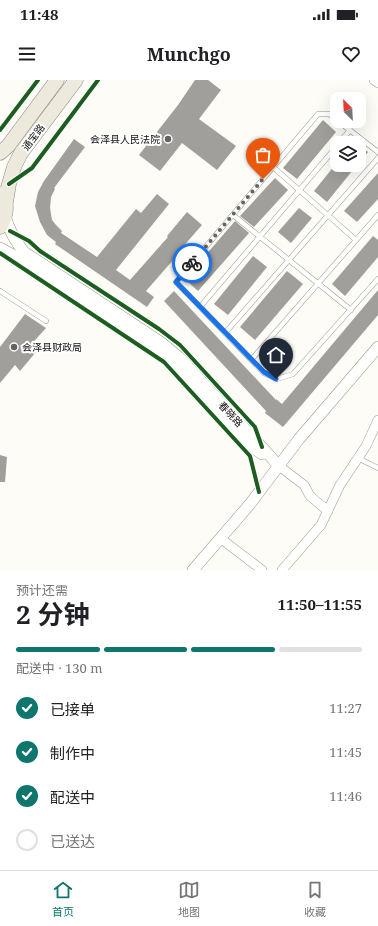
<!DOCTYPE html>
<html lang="zh">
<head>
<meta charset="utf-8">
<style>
	:root { --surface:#fff; --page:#f6f6f6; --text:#202124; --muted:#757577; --line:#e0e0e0; --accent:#0f766e }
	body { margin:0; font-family:"Noto Serif","Noto Sans SC",serif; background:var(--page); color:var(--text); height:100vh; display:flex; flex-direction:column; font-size:15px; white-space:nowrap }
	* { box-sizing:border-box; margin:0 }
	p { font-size:13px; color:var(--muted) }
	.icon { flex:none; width:22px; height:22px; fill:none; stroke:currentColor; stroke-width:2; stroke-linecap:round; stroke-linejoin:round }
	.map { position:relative; height:490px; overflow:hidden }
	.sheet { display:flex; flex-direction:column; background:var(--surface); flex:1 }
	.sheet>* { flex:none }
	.needle { width:26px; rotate:336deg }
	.fabs { position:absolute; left:330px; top:12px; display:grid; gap:8px }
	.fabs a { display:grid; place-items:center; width:36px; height:36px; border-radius:8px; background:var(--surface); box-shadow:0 4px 16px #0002; font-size:20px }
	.pin { position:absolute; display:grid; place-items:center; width:34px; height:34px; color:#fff; margin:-41px -17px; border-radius:50% 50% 50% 0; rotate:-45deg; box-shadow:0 0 4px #0007 }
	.pin .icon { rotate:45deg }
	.courier { position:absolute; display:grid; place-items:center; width:40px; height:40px; margin:-20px; border:3px solid #1a73e8; border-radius:50%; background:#fff; color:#222; box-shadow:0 1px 5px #0007 }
	.headline em { font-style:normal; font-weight:700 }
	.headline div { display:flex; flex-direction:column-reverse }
	.headline { display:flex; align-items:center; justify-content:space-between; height:68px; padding:0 16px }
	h1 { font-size:26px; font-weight:700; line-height:30px }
	.bar { display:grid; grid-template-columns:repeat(4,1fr); gap:6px 4px; align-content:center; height:48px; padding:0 16px }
	.bar i { height:5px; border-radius:3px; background:var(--line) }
	.bar .selected { background:var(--accent) }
	.bar p { grid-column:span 4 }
	ol { padding:0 16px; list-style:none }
	li { display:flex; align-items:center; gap:12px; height:44px }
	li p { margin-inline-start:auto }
	li .icon { padding:4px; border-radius:50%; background:var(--accent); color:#fff; stroke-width:4 }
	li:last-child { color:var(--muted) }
	li i { width:22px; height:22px; border:2px solid var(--line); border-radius:50% }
	.status { display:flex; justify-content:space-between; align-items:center; height:28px; padding:0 20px; background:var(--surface); direction:ltr }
	.status svg { height:11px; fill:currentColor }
	header { display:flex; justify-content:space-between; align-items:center; height:52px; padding:0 16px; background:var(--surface); font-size:18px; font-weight:700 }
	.dock { display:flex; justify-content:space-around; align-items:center; height:56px; border-top:1px solid var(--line); background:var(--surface); font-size:11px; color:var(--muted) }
	.dock a { display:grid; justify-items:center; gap:2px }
	.dock .selected { color:var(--accent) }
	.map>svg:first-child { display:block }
</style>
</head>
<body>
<div class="status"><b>11:48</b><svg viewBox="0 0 49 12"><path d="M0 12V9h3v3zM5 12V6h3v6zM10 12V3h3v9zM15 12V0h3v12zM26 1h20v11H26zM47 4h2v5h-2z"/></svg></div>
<header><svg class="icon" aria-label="menu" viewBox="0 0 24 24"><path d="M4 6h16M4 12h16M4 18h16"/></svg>Munchgo<svg class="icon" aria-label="heart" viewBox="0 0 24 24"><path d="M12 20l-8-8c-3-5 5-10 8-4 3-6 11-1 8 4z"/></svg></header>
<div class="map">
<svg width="378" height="490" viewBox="0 0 378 490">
	<rect width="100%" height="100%" fill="#fdfcf7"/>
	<g fill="#a19f9c">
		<polygon points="195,0 208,0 221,10 199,39 236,66 217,90 182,63 160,91 139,75 178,25"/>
		<polygon points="323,40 336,52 297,99 283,88"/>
		<polygon points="74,59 85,67 54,108 55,109 51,117 50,128 52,140 56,145 62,151 61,153 97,177 136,129 141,133 157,114 169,124 116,190 130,200 168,157 167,156 187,132 202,145 180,170 181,171 146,211 154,217 147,227 55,164 56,162 47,155 40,142 35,126 38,112 44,101"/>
		<polygon points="359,65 368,72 359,83"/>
		<polygon points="335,85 357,85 327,122 314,111"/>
		<polygon points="378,93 378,119 357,142 344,131"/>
		<polygon points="275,98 288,110 254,147 240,136"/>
		<polygon points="299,128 312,138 291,163 278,152"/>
		<polygon points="235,141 249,153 198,211 185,199"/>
		<polygon points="373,156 378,160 378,177 345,216 332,204"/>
		<polygon points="253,176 267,187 228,235 214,224"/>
		<polygon points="287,191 303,204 255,260 240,247"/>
		<polygon points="378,210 378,235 283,347 265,333 266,331 164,221 174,211 276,320 276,319 282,324"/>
		<polygon points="25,234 46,248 28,268 36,272 20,291 15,285 0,303 0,267"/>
		<polygon points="0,375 7,377 5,402 0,402"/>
	</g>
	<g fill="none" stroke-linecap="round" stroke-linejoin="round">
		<g stroke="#979795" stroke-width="5.5">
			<g id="service">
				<polyline points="337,40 329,34 318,34 176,202 264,293 277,299 293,294 378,199"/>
				<polyline points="338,41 378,72"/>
				<polyline points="339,63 350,50"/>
				<polyline points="273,87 356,160"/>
				<polyline points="233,135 351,230"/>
				<polyline points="0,211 46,241"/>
				<polyline points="200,227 337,66"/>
				<polyline points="225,253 378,78"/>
				<polyline points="251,280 378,135"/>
				<polyline points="358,378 378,388"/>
			</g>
		</g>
		<g stroke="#979795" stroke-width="10">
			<g id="minor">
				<polyline points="374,0 378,3"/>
				<polyline points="279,386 304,405 310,416 328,431"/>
				<polyline points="220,458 262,490"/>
				<polyline points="282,490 321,445 340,405 366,366 378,340"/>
			</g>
		</g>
		<g stroke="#979795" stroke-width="12">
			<g id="tertiary">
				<path d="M5,136C9,150 14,160 24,172L159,261L181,279L279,386"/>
				<polyline points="0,168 15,176 154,267 175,285 247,363 262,374"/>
				<polyline points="193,490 250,424 299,359 378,267"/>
			</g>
		</g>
		<g stroke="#858482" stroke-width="15">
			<g id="primary">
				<polyline points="0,73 8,66 57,0"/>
				<polyline points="6,122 9,104 14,87 21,73 76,0"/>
				<path d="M0,147C6,137 8,125 3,113"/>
			</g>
		</g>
		<use href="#service" stroke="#fffffe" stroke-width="4.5"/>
		<use href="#minor" stroke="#fffffe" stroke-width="9"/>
		<use href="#tertiary" stroke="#fffffe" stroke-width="11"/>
		<use href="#primary" stroke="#ede9dc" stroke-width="14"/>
		<g stroke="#fff" stroke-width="6">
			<g id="cycleway">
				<polyline points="0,50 38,0"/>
				<polyline points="9,104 32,88 98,0"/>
				<polyline points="10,151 29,161 40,171 159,249 180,265 255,347 262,367"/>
				<polyline points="0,173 164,282 250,376 259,412"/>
			</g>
		</g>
		<use href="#cycleway" stroke="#1b5e20" stroke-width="4"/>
	</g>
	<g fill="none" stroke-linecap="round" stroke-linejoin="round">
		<polyline stroke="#646362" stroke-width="4" stroke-dasharray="0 7.2" points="192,183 263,99"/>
		<polyline stroke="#1a73e8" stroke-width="5" points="192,183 176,202 264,292 276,299"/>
	</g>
	<g fill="#646362" stroke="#fff" stroke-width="1.5">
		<circle cx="168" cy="59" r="4"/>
		<circle cx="14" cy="267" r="4"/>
	</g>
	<g text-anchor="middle" stroke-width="4" stroke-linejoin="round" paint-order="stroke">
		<g font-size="10" fill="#111" stroke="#fff">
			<text transform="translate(33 57) rotate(-53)" y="4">通宝路</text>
			<text transform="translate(231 334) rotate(47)" y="4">春晓路</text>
		</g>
		<g font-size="10" fill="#111" stroke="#fff" text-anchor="end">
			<text x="160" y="63">会泽县人民法院</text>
			<text x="22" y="271" text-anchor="start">会泽县财政局</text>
		</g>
	</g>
</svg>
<div class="fabs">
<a><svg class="needle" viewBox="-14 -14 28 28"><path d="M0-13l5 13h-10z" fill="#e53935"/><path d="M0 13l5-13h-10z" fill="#757577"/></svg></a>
<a><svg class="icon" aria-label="layers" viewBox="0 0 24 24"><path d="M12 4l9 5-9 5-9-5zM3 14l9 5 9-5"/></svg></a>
</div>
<div class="pin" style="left:263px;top:99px;background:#ea580c"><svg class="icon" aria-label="bag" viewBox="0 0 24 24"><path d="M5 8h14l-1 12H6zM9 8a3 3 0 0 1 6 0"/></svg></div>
<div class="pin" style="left:276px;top:299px;background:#1f2937"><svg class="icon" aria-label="home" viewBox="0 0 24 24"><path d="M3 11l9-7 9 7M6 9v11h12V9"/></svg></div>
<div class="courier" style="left:192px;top:183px"><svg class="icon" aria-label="bike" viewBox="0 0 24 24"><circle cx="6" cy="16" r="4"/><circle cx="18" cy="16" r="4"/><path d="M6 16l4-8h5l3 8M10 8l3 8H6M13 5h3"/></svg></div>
</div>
<section class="sheet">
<div class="headline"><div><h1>2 分钟</h1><p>预计还需</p></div><em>11:50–11:55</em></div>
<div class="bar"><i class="selected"></i><i class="selected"></i><i class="selected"></i><i></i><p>配送中 · 130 m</p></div>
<ol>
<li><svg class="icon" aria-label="check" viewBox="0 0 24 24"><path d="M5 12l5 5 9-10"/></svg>已接单<p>11:27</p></li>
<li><svg class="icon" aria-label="check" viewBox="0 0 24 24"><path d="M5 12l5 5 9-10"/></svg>制作中<p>11:45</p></li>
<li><svg class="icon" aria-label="check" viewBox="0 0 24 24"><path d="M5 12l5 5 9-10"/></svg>配送中<p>11:46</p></li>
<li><i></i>已送达</li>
</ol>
</section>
<nav class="dock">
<a class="selected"><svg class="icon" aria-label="home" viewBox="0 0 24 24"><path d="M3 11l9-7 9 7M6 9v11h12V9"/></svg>首页</a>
<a><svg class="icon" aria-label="map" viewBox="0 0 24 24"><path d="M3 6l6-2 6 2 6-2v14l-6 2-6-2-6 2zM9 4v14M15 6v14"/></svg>地图</a>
<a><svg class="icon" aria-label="saved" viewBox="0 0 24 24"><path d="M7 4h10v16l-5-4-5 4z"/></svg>收藏</a>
</nav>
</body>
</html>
